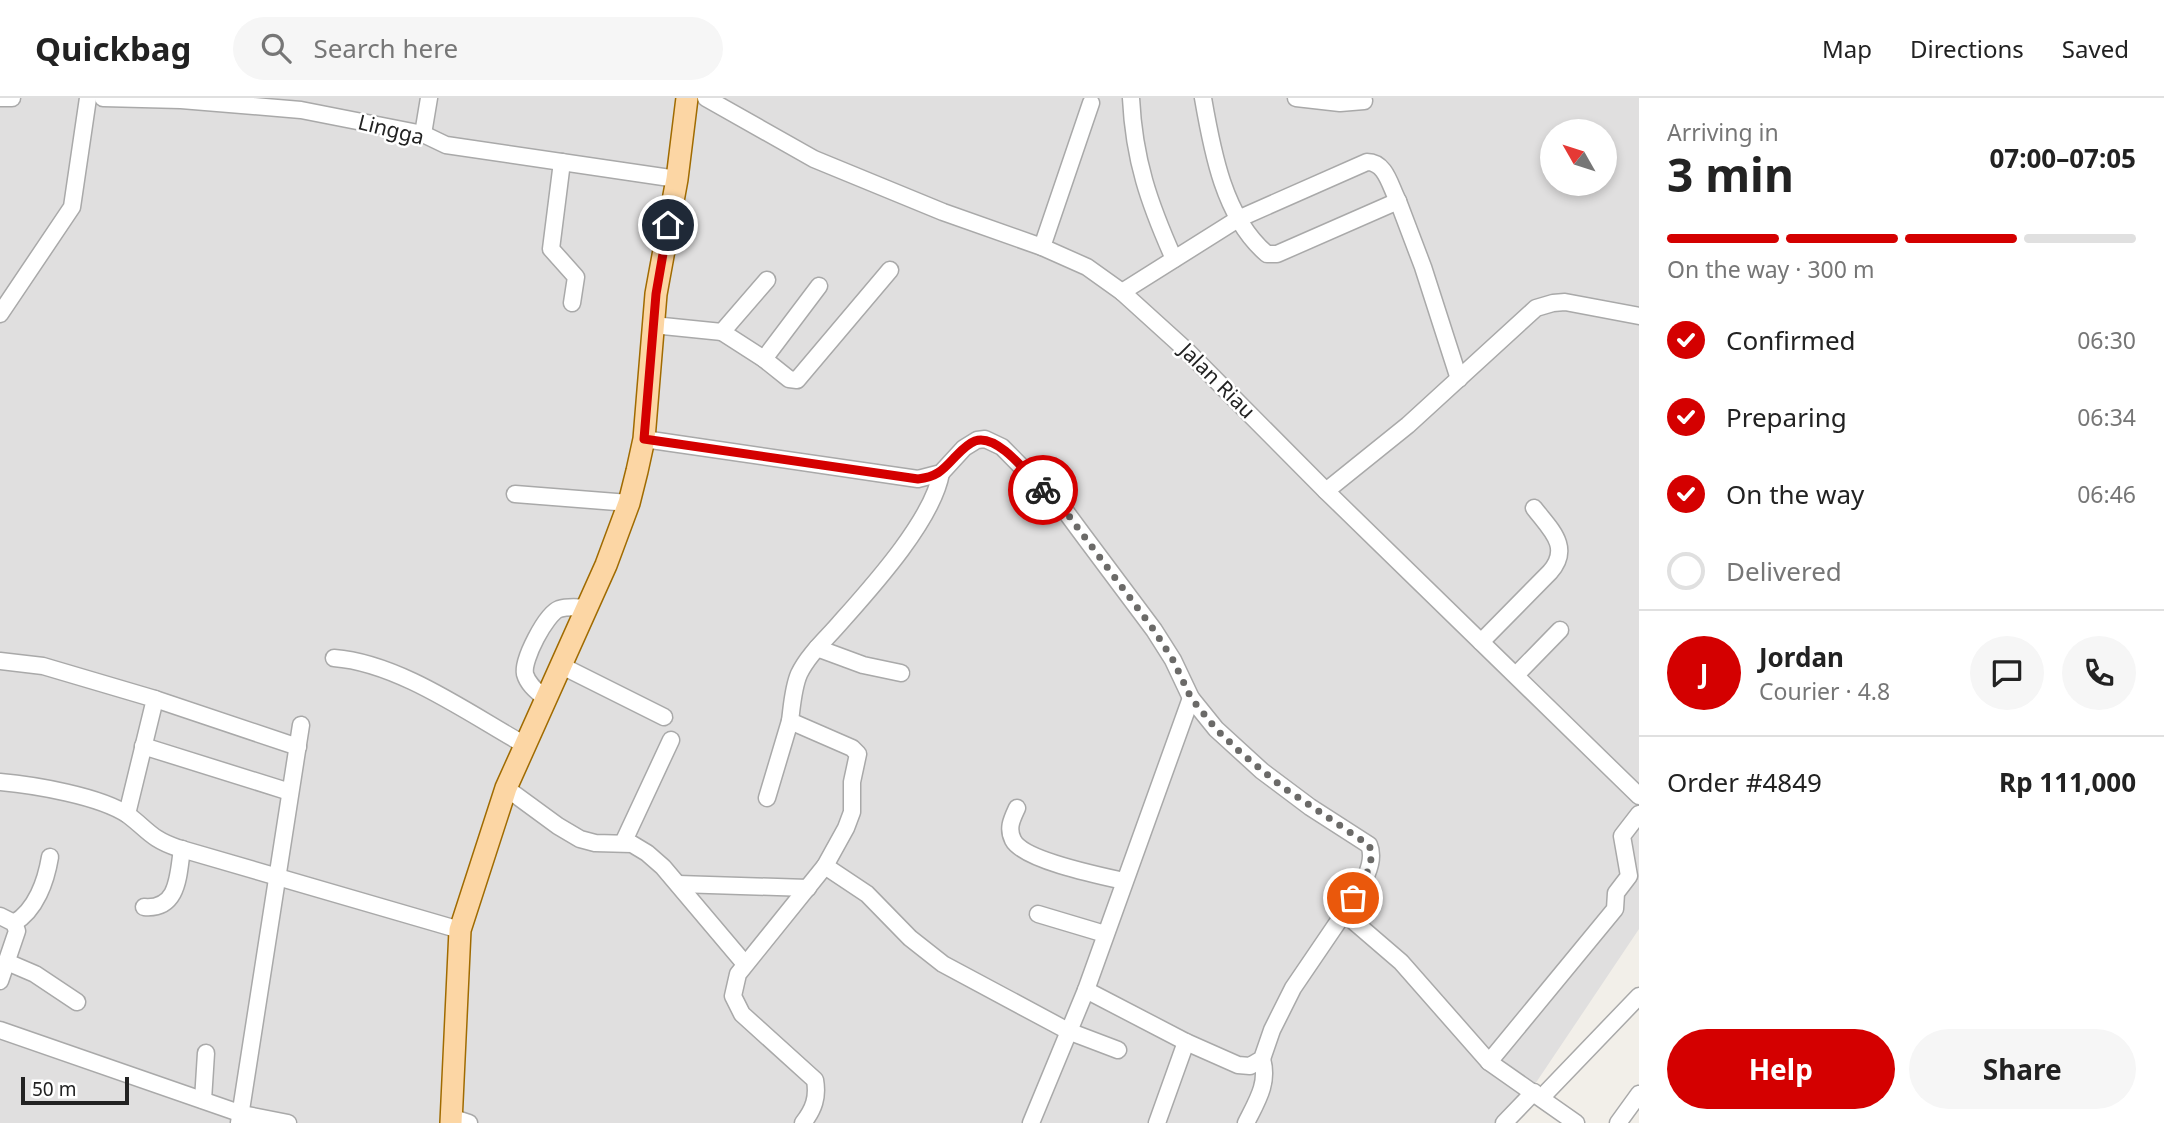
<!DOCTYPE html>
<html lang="en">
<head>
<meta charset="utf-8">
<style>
	:root { --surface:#fff; --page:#f6f6f6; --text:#222; --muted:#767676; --line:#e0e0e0; --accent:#d40000 }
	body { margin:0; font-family:"Noto Sans",sans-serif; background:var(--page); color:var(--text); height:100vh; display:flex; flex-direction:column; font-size:26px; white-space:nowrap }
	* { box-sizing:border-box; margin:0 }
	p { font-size:23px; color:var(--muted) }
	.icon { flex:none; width:38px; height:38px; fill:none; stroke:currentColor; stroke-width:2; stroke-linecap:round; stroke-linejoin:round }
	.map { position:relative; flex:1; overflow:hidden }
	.details { display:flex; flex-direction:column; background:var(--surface); width:525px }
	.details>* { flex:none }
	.needle { width:46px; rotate:309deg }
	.controls { position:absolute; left:1540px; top:21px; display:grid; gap:14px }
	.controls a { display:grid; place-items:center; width:77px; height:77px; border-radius:50%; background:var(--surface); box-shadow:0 4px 10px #0003; font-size:35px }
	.scale { position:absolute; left:21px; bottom:18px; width:108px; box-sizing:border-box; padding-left:7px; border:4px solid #222; border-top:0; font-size:19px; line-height:24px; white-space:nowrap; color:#222; -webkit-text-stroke:5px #fff; paint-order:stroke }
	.pin { position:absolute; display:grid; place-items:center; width:60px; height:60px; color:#fff; margin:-30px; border:4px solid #fff; border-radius:50%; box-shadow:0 2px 7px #0007 }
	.courier { position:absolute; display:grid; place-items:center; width:70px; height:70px; margin:-35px; border:5px solid #d40000; border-radius:50%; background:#fff; color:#222; box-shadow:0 2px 9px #0007 }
	.head em { font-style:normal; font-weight:700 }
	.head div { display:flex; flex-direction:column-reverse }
	.head { display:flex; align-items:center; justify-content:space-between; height:119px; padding:0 28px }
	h1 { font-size:46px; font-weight:700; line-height:52px }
	.bar { display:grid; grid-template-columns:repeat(4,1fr); gap:10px 7px; align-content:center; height:84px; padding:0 28px }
	.bar i { height:9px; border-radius:5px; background:var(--line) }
	.bar .on { background:var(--accent) }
	.bar p { grid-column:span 4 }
	.line { display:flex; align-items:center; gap:18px; padding:0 28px; border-top:2px solid var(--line) }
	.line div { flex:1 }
	.round { display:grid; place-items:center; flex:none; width:74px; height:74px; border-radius:37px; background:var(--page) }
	ol { padding:0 28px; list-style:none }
	li { display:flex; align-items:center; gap:21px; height:77px }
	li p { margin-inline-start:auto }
	li .icon { padding:7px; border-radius:50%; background:var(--accent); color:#fff; stroke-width:4 }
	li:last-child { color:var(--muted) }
	li i { width:38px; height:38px; border:4px solid var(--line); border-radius:50% }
	.primary-button { display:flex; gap:14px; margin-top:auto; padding:14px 28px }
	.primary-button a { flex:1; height:80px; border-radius:42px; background:var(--accent); color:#fff; font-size:28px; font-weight:700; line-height:80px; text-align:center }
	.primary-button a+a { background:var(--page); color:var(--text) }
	header { display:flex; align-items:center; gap:42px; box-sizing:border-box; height:98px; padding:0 35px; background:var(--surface); border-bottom:2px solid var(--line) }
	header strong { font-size:33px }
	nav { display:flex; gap:38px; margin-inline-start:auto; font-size:24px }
	.search { width:490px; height:63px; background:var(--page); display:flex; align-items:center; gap:18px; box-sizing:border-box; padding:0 24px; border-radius:38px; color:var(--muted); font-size:26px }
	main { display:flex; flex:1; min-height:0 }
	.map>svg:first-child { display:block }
</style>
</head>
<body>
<header>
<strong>Quickbag</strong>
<div class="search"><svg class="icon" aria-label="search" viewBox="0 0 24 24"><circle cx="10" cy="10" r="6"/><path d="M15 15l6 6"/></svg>Search here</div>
<nav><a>Map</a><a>Directions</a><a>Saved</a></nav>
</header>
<main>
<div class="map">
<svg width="1639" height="1025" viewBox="0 0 1639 1025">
	<rect width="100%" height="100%" fill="#f2efe9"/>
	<path fill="#e0dfdf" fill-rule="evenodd" d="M0,0H1639V831L1509,1025H0ZM1552,33H1605V86H1552Z"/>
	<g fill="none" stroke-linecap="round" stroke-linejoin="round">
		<g stroke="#a9a9a9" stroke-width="19">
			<g id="minor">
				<polyline points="0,0 12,0"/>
				<polyline points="103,0 181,2 301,12 423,36 446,47 677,81"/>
				<polyline points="706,0 814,61 943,114 1042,149 1087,169 1122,194 1186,252 1326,393 1639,698"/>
				<path d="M1131,0C1134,62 1149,105 1174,161"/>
				<path d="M1203,0C1212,52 1224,120 1267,156H1277L1398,103L1423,169L1459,281"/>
				<polyline points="1296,0 1340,5 1364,3"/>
				<polyline points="423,36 429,0"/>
				<polyline points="562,64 551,151 576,179 572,205"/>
				<polyline points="1042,149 1091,5"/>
				<path d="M1122,194L1238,121L1367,64C1386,64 1390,88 1398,103"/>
				<polyline points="0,216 72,109 88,0"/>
				<polyline points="653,227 722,234 767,182"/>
				<polyline points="722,234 764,261 789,281 797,282 890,172"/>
				<polyline points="764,261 819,188"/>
				<path d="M644,341L918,381L941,375L964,350L977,342L985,341L1002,349L1066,414L1083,437L1154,532L1173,562L1191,600L1216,631L1262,673L1310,709L1369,747C1378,768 1355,797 1344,815L1401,864L1489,964L1576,1025"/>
				<polyline points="1326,393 1408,327 1536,210 1553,205 1565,204 1639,218"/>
				<polyline points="515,396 629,405"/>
				<path d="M1481,544L1550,474C1572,449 1550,431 1534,410"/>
				<polyline points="817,550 863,567 901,575"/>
				<path d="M334,560C399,565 468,615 525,647"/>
				<polyline points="0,563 43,568 155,601 127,716"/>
				<polyline points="562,568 664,619"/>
				<polyline points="1516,577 1560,532"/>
				<polyline points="155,601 298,649"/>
				<path d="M546,601C538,594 528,587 525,576C522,562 546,516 559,511C568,508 578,509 587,510"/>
				<polyline points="143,648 290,694"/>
				<path d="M0,684C34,687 100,698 128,717C148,732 151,741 178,750L460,832"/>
				<polyline points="506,690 558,728 580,741 595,745 632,746 647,755 663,769 745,866"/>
				<polyline points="767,700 790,623"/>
				<path d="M1017,710C1012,721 1007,730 1013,742C1023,762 1101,778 1124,783"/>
				<polyline points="623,745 671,642"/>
				<polyline points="825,768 867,796 910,840 943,866 1068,933 1118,952"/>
				<polyline points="678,786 808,790"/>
				<path d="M144,809C179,812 178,777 182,751"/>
				<polyline points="1038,816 1105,836"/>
				<polyline points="0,818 14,825 17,833 0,883"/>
				<path d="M14,825C36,812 46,783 50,759"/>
				<polyline points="7,864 35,876 77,904"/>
				<polyline points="1086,892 1186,944 1238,967 1250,968 1262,961 1272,932 1293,890 1344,815"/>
				<polyline points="0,932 242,1016 288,1025"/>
				<polyline points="1489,964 1615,811 1616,795 1629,778 1622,738 1639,716"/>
				<polyline points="1542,999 1639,898"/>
				<polyline points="203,1002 206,955"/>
				<polyline points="451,1019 469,1025"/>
				<polyline points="239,1025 301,627"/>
				<path d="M803,1025C814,1011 818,999 815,982L742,916L733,898L738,876L825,768L846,730L852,714V684L858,656L852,650L790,623C792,608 793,590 799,576C808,557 826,541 839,526C871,490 933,422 941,375"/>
				<polyline points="1031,1025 1086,892 1191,600"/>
				<polyline points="1157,1025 1186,944"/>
				<path d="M1246,1025C1257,1003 1269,985 1262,961"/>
				<polyline points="1504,1025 1534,994"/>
				<polyline points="1618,1025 1639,996"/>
			</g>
		</g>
		<g stroke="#a06b00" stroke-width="24">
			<polyline id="major" points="451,1025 460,832 506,690 606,467 629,405 637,373 644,341 656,196 677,81 687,0"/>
		</g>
		<use href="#minor" stroke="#fff" stroke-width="16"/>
		<use href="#major" stroke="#fcd6a4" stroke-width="21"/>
	</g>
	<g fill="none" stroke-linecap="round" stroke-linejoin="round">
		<path stroke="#6b6a68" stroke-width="7" stroke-dasharray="0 12.6" d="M1043,392L1066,414L1154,532L1173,562L1191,600L1216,631L1240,654L1281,688L1369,747C1377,765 1361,784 1353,800"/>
		<path stroke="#d40000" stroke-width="9" d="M668,127L656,196L644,341L918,381C936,379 942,373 954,360C960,354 967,346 975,343C998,335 1029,378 1043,392"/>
	</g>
	<g text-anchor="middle" stroke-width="5" stroke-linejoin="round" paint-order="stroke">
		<g font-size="21" fill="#222" stroke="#fff">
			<text transform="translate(391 32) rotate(14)" y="7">Lingga</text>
			<text transform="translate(1217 283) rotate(45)" y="7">Jalan Riau</text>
		</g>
	</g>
</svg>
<div class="controls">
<a><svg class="needle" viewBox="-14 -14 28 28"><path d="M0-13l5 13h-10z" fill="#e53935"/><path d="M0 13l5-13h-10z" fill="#767676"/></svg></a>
</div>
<div class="scale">50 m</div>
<div class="pin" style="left:1353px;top:800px;background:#ea580c"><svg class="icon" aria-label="bag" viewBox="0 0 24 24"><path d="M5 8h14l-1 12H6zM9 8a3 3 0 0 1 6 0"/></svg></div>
<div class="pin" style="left:668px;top:127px;background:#1f2937"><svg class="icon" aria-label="home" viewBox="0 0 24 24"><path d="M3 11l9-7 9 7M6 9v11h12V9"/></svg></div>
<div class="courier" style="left:1043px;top:392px"><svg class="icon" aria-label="bike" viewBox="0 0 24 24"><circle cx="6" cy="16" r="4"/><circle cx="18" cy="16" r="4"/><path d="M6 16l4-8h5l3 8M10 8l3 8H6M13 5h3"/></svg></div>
</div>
<section class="details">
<div class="head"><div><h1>3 min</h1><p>Arriving in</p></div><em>07:00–07:05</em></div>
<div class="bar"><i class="on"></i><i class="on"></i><i class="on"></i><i></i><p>On the way · 300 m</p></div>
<ol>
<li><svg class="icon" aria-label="check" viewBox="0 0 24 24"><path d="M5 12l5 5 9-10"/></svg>Confirmed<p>06:30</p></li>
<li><svg class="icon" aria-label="check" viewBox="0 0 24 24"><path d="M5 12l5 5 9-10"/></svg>Preparing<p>06:34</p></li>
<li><svg class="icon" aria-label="check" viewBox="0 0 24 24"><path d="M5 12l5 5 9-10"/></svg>On the way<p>06:46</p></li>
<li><i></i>Delivered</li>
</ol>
<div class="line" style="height:126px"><b class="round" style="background:var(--accent);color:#fff">J</b><div><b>Jordan</b><p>Courier · 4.8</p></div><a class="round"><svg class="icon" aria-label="chat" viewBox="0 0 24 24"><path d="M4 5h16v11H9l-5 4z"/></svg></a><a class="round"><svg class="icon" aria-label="phone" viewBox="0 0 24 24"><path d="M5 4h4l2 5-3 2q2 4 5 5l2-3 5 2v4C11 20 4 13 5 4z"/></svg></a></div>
<div class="line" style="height:91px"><div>Order #4849</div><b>Rp 111,000</b></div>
<div class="primary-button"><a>Help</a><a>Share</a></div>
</section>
</main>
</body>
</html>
